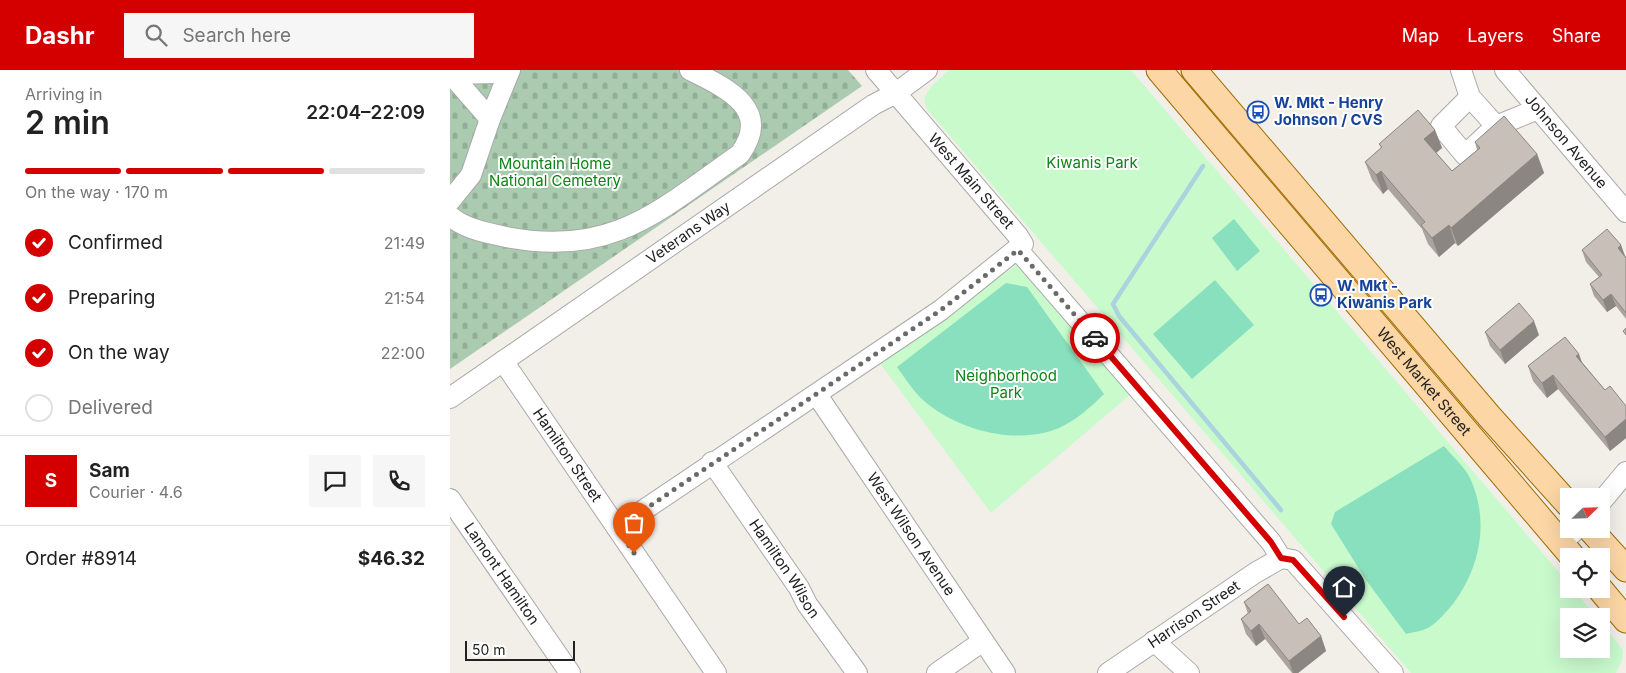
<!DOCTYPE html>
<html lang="en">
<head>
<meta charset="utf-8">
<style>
	:root { --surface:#fff; --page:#f6f6f6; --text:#222; --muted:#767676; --line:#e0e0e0; --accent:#d40000 }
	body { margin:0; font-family:Inter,sans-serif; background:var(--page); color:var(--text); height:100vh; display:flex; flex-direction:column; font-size:19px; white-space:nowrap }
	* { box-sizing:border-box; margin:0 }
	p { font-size:16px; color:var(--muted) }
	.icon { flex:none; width:28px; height:28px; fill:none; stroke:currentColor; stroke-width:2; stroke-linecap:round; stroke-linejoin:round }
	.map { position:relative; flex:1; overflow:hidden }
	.details { display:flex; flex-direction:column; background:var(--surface); width:450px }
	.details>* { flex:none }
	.needle { width:32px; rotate:67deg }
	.controls { position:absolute; left:1110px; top:418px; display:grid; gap:10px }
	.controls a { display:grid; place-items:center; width:50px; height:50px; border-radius:0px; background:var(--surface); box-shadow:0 5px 20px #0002; font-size:25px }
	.scale { position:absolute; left:15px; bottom:12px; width:110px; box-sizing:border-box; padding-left:5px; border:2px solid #222; border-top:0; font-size:14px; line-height:18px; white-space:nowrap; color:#222; -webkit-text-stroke:4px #fff; paint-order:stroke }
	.pin { position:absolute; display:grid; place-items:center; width:42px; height:42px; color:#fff; margin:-51px -21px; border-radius:50% 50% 50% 0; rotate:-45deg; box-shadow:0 0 5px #0007 }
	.pin .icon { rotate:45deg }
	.courier { position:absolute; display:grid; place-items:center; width:50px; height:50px; margin:-25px; border:4px solid #d40000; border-radius:50%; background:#fff; color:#222; box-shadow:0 1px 6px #0007 }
	.head em { font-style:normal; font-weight:600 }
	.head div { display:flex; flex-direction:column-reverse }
	.head { display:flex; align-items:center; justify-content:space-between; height:85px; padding:0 25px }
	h1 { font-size:32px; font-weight:600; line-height:38px }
	.bar { display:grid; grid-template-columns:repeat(4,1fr); gap:8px 5px; align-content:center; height:60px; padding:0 25px }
	.bar i { height:6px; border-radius:4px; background:var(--line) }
	.bar .selected { background:var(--accent) }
	.bar p { grid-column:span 4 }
	.line { display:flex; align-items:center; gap:12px; padding:0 25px; border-top:1px solid var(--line) }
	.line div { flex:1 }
	.round { display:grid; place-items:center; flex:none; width:52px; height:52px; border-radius:0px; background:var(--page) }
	ol { padding:0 25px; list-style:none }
	li { display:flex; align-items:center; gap:15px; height:55px }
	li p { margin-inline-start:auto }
	li .icon { padding:5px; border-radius:50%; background:var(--accent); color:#fff; stroke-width:4 }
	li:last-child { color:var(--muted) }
	li i { width:28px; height:28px; border:2px solid var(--line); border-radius:50% }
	header { display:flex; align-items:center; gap:30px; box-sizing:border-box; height:70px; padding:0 25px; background:var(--accent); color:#fff }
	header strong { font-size:24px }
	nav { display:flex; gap:28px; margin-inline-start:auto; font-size:18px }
	.search { width:350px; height:45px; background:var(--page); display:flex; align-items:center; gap:12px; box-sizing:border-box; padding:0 18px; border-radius:0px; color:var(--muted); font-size:19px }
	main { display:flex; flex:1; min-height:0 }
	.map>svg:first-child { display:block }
</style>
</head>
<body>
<header>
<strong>Dashr</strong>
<div class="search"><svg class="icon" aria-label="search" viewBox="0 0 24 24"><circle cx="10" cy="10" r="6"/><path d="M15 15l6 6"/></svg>Search here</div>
<nav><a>Map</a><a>Layers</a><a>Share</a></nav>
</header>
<main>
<section class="details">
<div class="head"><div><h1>2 min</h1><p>Arriving in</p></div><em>22:04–22:09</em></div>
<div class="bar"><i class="selected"></i><i class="selected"></i><i class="selected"></i><i></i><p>On the way · 170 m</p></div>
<ol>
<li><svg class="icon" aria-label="check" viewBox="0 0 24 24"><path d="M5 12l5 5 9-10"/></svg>Confirmed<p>21:49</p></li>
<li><svg class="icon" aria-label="check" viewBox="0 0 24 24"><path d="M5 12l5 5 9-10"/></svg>Preparing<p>21:54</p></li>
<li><svg class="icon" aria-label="check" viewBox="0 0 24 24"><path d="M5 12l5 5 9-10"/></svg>On the way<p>22:00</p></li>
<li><i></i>Delivered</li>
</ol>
<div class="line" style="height:90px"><b class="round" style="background:var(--accent);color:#fff">S</b><div><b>Sam</b><p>Courier · 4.6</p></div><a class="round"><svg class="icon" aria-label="chat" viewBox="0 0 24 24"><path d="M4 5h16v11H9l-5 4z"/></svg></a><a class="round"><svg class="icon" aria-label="phone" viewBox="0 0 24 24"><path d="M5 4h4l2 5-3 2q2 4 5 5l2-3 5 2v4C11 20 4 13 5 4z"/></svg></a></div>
<div class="line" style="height:65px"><div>Order #8914</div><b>$46.32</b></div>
</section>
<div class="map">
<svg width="1176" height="603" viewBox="0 0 1176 603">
	<defs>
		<pattern id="cemetery-stones" width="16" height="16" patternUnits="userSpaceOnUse" patternTransform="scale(1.25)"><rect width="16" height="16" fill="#aacbaf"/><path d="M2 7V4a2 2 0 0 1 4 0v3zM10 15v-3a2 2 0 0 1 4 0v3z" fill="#92ae96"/></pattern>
	</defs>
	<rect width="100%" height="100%" fill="#f2efe9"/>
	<polygon fill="url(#cemetery-stones)" points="0,0 398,0 412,16 0,299"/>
	<g fill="#c8facc">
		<polygon points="499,0 681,0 1119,514 1119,519 1123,519 1146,546 1119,546 1119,579 1151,579 1151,553 1173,580 1172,590 1166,603 961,603 476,38 474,28 481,17"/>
		<polygon points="568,194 681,324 541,443 429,292"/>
	</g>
	<g fill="#88e0be">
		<polygon points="784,149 810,181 787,201 762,168"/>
		<polygon points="765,210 804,255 742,309 703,264"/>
		<path d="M556,213L577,217L654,324C641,337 626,350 609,358C565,376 507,360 473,330C463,321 455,308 447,297Z"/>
		<path d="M994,376C1002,386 1015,397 1020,408C1040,451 1030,498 1003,534C996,542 987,553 978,558C972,561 963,562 956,564L916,510L881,454L885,442Z"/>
	</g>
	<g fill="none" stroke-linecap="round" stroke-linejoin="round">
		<polyline stroke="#aad3df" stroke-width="4.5" points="753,96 663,234 669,246 831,440"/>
		<g stroke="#a9a9a9" stroke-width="22">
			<g id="minor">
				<polyline points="1011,0 1020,27 1046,56 1088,39"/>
				<path id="s1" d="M1055,0L1176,142"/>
				<polyline points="0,3 40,49"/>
				<polyline points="0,4 46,3 58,0"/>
				<polyline points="1020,27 991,56 1015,85 1046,56"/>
				<polyline points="0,131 21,105 40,49 60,0"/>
				<path d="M0,146C15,159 37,163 56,167C162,188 210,140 290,84C323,38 274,17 240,0"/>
				<polyline points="568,180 821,472 831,488 843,490 943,603"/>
				<path id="s2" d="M53,291L266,603"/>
				<path id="s3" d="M367,325L555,603"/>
				<path id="s4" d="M0,328L423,35L446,23L477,0"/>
				<path id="s5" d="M262,392L349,518L357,534L407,603"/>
				<path id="s6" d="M0,429L120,603"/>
				<polyline points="1151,432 1176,402"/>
				<polyline points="167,458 491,240 573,174 568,166 426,0"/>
				<polyline points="1111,473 1127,459"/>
				<polyline points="704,571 739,603"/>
				<polyline points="487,603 533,571"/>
				<path id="s7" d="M658,603L805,503L831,488"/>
			</g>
		</g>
		<g stroke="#a06b00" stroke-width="27">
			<g id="major">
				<path id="s8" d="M709,0L1122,486"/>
				<polyline points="744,0 1039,346 1119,435"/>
				<polyline points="1140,459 1176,499"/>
				<polyline points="1150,519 1176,550"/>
			</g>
		</g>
		<use href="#minor" stroke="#fff" stroke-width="20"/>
		<use href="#major" stroke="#fcd6a4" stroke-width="25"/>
	</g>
	<g fill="#aba49e">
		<polygon points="985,60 992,78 986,83 1002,101 1027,80 1025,72 1087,84 1094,103 1008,176 1005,173 989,187 978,174 972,159 938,119 933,124 922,110 915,92 931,78 929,74"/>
		<polygon points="1171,175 1176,188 1176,249 1166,236 1157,242 1144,226 1140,214 1149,207 1136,192 1132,180"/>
		<polygon points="1035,262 1089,265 1055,294 1040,276"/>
		<polygon points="1132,292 1155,320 1176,336 1176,368 1160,381 1108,319 1097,328 1083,311 1078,296"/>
		<polygon points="794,532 849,554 871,566 876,581 848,603 842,603 815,569 806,576 796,564 791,549 798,544"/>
	</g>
	<g fill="#8b8681">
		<polygon points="985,60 992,78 981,87 974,69"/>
		<polygon points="1087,84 1094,103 1008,176 1001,158"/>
		<polygon points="931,101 938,119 933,124 926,105"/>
		<polygon points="999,155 1005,173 989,187 982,168"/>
		<polygon points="1171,175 1175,187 1168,178"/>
		<polygon points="1161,224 1166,236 1157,242 1153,230"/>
		<polygon points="1084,251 1089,265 1055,294 1050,280"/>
		<polygon points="1129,284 1134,298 1126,286"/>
		<polygon points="1103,305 1108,319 1097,328 1092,313"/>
		<polygon points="1176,349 1176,368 1160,381 1155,367"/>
		<polygon points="809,554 815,569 806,576 801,561"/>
		<polygon points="871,566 876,581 848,603 843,603 839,591"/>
	</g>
	<g fill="#c7bfb8" stroke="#8b8681">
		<polygon points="968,40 985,60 974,69 1002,101 1030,78 1025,72 1054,46 1087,84 1001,158 999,155 982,168 971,155 975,152 931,101 926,105 915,92 932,77 929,74"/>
		<polygon points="1157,159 1171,175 1168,178 1176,188 1176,243 1161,224 1153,230 1140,214 1152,205 1132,180"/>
		<polygon points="1069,233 1084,251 1050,280 1035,262"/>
		<polygon points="1176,258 1176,265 1173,261"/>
		<polygon points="1115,267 1129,284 1126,286 1155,320 1160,316 1176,336 1176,349 1155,367 1103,305 1092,313 1078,296"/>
		<polygon points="818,514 849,554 857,548 871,566 839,591 809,554 801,561 791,549 801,541 794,532"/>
	</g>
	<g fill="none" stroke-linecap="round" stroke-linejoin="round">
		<polyline stroke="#6b6a68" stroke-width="5" stroke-dasharray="0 9" points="184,483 167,458 491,240 568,180 645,268"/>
		<polyline stroke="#d40000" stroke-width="6" points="645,268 821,472 831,488 843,490 894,547"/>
	</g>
	<defs>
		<g id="bus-ring" transform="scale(1.125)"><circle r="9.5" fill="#fff" stroke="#1a4fb4" stroke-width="1.5"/><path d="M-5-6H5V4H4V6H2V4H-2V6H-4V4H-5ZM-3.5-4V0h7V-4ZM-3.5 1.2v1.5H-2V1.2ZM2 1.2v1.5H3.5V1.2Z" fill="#1a4fb4"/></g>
	</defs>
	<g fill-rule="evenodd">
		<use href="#bus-ring" x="808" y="42"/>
		<use href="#bus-ring" x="871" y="225"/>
	</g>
	<g text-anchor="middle" stroke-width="4" stroke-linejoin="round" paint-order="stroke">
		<g font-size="15" font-weight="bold" fill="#164399" stroke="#fff" text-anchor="start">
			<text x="824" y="38">W. Mkt - Henry<tspan x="824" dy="17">Johnson / CVS</tspan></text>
			<text x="887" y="221">W. Mkt -<tspan x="887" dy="17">Kiwanis Park</tspan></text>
		</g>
		<g font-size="15" fill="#222" stroke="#fff">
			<text dy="5" stroke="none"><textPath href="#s1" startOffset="94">Johnson Avenue</textPath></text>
			<text transform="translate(521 111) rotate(49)" y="5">West Main Street</text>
			<text dy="5" stroke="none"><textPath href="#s4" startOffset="290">Veterans Way</textPath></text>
			<text dy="5" stroke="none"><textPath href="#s8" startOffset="409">West Market Street</textPath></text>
			<text dy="5" stroke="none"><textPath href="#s2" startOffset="114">Hamilton Street</textPath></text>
			<text dy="5" stroke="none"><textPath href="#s3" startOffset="168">West Wilson Avenue</textPath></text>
			<text dy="5" stroke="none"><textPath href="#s5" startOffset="129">Hamilton Wilson</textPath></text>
			<text dy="5" stroke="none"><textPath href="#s6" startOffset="91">Lamont Hamilton</textPath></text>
			<text dy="5" stroke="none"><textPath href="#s7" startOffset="104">Harrison Street</textPath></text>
		</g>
		<g font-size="15" fill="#0c8416" stroke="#fff">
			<text x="642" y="98">Kiwanis Park</text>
			<text x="105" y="99">Mountain Home<tspan x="105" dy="17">National Cemetery</tspan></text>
			<text x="556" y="311">Neighborhood<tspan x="556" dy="17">Park</tspan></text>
		</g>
	</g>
</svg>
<div class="controls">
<a><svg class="needle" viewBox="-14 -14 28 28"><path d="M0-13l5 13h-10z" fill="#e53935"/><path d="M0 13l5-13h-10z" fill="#767676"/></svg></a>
<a><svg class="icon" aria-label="locate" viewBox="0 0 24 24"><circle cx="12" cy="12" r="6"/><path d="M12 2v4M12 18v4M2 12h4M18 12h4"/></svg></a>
<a><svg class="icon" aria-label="layers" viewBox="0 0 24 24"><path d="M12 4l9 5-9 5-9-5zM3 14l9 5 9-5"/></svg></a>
</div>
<div class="scale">50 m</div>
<div class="pin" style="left:184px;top:483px;background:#ea580c"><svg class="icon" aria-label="bag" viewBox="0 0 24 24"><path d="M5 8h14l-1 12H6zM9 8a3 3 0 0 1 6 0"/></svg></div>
<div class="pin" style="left:894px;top:547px;background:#1f2937"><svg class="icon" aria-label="home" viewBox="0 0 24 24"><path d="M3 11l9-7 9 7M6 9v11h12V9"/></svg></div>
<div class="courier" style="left:645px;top:268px"><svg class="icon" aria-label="car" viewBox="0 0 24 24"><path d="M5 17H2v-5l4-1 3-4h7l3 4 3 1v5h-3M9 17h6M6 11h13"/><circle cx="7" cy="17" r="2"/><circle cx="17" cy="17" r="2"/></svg></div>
</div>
</main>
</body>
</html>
